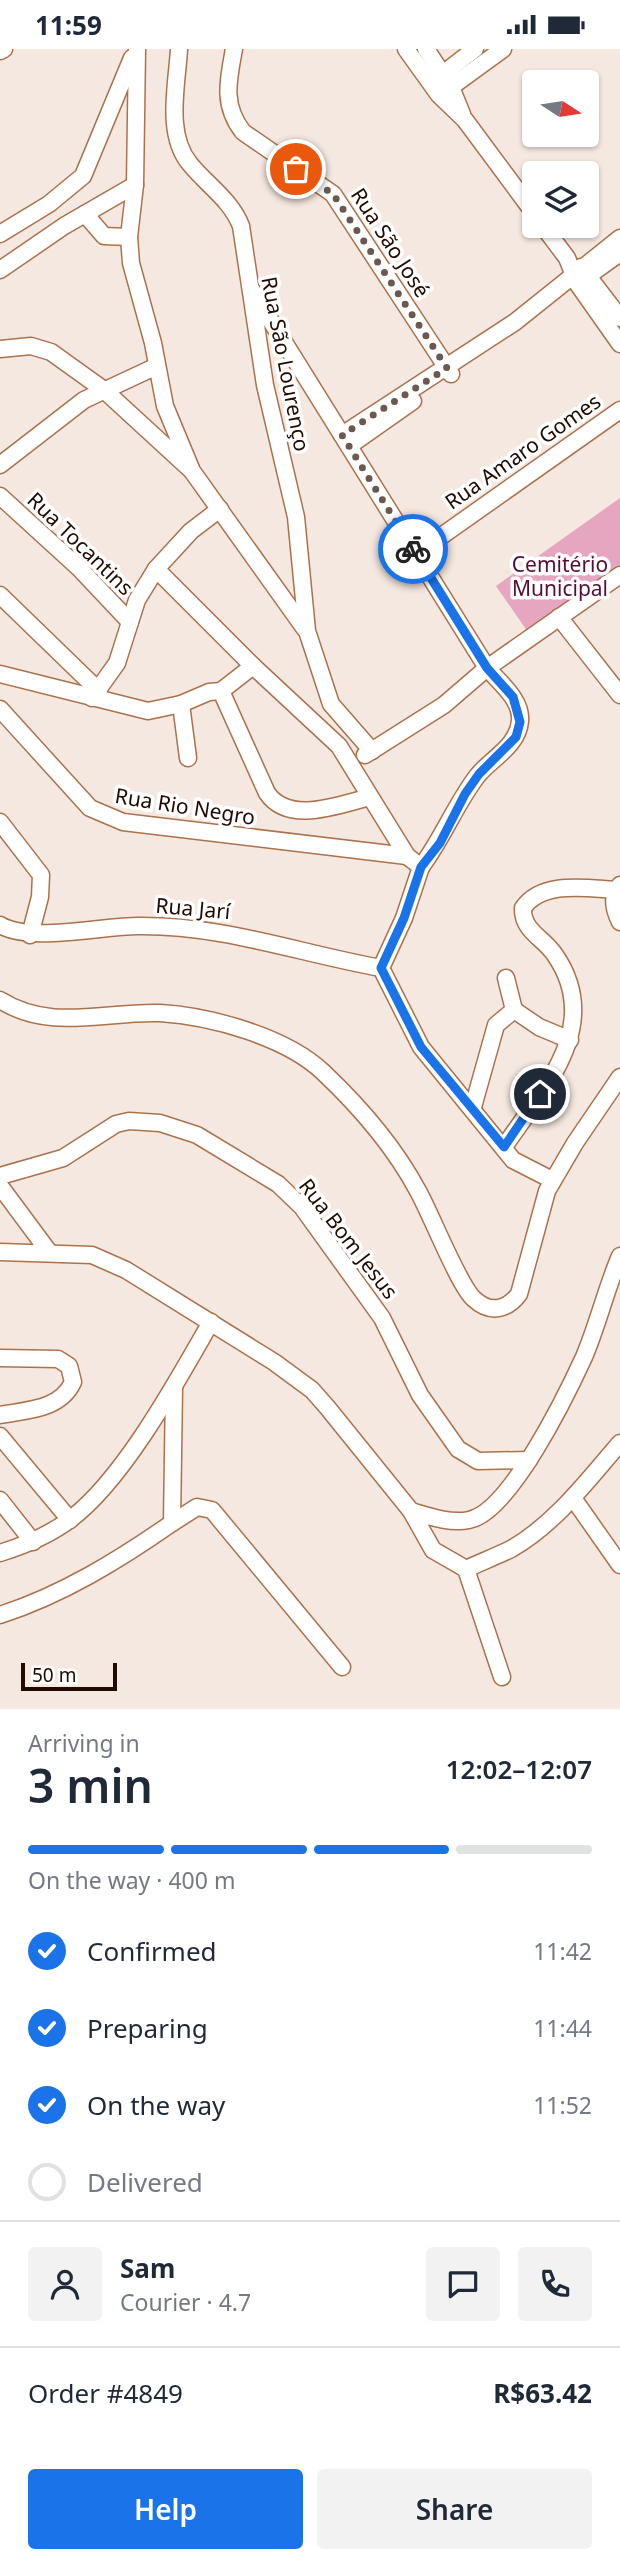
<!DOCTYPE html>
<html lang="en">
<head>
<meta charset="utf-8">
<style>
	:root { --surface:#fff; --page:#f2f2f3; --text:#1f2937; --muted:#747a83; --line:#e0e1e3; --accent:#1a73e8 }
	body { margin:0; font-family:"Noto Sans",sans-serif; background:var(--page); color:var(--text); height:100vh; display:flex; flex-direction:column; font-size:26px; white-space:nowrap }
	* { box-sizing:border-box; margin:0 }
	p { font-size:23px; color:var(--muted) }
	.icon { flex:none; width:38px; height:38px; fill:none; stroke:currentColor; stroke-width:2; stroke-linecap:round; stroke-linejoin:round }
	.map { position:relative; height:1660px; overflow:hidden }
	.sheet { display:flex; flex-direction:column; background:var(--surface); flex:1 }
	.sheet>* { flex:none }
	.needle { width:46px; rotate:102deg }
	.controls { position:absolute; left:522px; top:21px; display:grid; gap:14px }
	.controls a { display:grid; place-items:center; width:77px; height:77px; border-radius:7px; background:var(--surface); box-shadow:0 2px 5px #0004; font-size:35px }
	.scale { position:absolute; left:21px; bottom:18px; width:96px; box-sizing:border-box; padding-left:7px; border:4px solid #210b00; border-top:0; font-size:19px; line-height:24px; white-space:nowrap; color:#210b00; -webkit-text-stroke:5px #fff; paint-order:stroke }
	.pin { position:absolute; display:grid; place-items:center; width:60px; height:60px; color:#fff; margin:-30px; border:4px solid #fff; border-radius:50%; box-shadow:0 2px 7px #0007 }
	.courier { position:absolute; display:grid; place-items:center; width:70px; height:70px; margin:-35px; border:5px solid #1a73e8; border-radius:50%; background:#fff; color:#222; box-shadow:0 2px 9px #0007 }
	.head em { font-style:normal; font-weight:600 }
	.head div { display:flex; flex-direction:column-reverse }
	.head { display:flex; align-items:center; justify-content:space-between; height:119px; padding:0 28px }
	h1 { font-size:46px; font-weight:600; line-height:52px }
	.bar { display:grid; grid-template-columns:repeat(4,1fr); gap:10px 7px; align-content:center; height:84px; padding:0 28px }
	.bar i { height:9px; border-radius:5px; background:var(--line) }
	.bar .selected { background:var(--accent) }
	.bar p { grid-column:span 4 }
	.line { display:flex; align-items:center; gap:18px; padding:0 28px; border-top:2px solid var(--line) }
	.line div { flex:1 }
	.round { display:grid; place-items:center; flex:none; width:74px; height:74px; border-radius:7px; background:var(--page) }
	ol { padding:0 28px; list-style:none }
	li { display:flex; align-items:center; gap:21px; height:77px }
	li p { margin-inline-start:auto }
	li .icon { padding:7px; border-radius:50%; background:var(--accent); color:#fff; stroke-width:4 }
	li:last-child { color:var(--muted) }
	li i { width:38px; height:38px; border:4px solid var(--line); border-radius:50% }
	.primary-button { display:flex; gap:14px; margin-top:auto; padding:14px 28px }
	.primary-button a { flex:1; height:80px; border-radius:7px; background:var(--accent); color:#fff; font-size:28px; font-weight:600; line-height:80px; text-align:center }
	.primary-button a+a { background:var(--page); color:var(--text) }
	.status { display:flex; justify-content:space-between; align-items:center; height:49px; padding:0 35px; background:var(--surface); direction:ltr }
	.status svg { height:19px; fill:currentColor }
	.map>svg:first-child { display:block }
</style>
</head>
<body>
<div class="status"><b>11:59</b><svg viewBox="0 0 49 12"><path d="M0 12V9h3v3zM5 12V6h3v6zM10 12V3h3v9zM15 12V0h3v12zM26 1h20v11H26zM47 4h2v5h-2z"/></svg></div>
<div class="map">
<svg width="620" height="1660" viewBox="0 0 620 1660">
	<rect width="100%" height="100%" fill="#f5e8e0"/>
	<polygon fill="#e7a6bf" points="620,449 620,522 530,586 496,537"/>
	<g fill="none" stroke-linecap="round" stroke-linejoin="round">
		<g stroke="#ac724b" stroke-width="19">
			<g id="minor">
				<polyline points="137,0 135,136 129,188 131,214 153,294 165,357 192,422 305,580"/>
				<path d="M179,0C177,36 165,85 190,115C207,136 231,151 241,177L265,336L296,468L307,582L331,655L372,702"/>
				<path d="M234,0C228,32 222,56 243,83L333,145L451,325"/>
				<polyline points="406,0 439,46 465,71 534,164"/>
				<polyline points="426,0 451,38 462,65"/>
				<polyline points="0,2 4,0"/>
				<polyline points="435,31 475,0"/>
				<polyline points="444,43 503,0"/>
				<polyline points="85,165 104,187 129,188"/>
				<polyline points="543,177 567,209 577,234 620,295"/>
				<polyline points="0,185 49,155 83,127 132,9"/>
				<polyline points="581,218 620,269"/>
				<polyline points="0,221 64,177 135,136"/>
				<polyline points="585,229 620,204"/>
				<path d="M251,240L487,619C500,634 522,651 520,672C518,697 492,709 478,726C456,754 443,789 421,818"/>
				<polyline points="0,300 31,297 51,303 104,341 190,420"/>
				<polyline points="342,386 515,273 620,189"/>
				<polyline points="349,397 413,352"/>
				<polyline points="0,416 84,351 157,317"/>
				<polyline points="0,447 79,519 130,573"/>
				<polyline points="416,505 620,361"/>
				<polyline points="156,520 191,482 220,460"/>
				<polyline points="0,546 99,642"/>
				<polyline points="559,568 620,646"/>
				<polyline points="0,625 148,662 181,655 209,643 221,642 253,617"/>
				<path d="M221,642L267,744C289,776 338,756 370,748"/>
				<polyline points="92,649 117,614 137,551 156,520 253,617 339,697 407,807 421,818 404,869 381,919 421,998 513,1111 552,1131"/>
				<polyline points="181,655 188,709"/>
				<polyline points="0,660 90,759 123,773 407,807"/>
				<polyline points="365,706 444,656 487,619 620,526"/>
				<polyline points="0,773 41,826 40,848 30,886"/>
				<path d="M620,836C611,847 614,861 620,873"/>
				<path d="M0,876C30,894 101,877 138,877C223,876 298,904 381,919"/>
				<path d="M0,951C50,983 105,962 160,964C211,967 286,988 323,1023C360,1058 394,1097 418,1142C431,1165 459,1237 474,1250C490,1265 507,1261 519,1245L547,1142L575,1094L620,1028"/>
				<polyline points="514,961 539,978 570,991"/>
				<polyline points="473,1058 496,976 514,961 506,929"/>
				<path d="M504,1098C543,1040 604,977 555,906C544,889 522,882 523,859C543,830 590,840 620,841"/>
				<polyline points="0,1127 63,1109 116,1075 129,1072 160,1074 197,1086 278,1135 302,1158 382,1269 420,1346 458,1400 478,1412 529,1411"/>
				<polyline points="0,1137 49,1203"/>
				<path d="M0,1203L92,1206L126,1221L274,1313L312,1341L327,1358L411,1462L433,1501L466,1520C481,1513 497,1507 511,1500C555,1475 588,1431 620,1394"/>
				<path d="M0,1309L58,1310L69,1317L73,1333C60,1361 27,1361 0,1366"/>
				<polyline points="0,1387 70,1471"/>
				<polyline points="573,1449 620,1516"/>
				<polyline points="0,1451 33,1493"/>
				<path d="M411,1462C428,1467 450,1475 469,1471C510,1463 567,1345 584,1308C598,1275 606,1240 620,1207"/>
				<polyline points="172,1474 197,1458 212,1461 342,1618"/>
				<path d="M0,1504C26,1496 50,1486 72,1469C125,1428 177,1332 211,1273"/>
				<polyline points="466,1520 502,1628"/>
				<path d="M0,1566C62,1546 119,1511 172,1474L174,1338"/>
			</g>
		</g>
		<use href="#minor" stroke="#fff" stroke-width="16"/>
	</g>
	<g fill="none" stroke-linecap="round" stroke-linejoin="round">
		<polyline stroke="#6b584e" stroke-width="7" stroke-dasharray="0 12.6" points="296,120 333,145 447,319 342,386 413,500"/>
		<polyline stroke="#1a73e8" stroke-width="9" points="413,500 487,619 513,648 520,673 516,688 479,725 465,745 440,794 421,818 404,869 381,919 421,998 504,1098 540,1045"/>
	</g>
	<g text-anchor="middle" stroke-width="7" stroke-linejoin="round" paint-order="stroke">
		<g font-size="21" fill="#210b00" stroke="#fff">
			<text transform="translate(390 194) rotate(57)" y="7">Rua São José</text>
			<text transform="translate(285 315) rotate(79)" y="7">Rua São Lourenço</text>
			<text transform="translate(523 403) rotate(-35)" y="7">Rua Amaro Gomes</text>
			<text transform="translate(80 495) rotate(44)" y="7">Rua Tocantins</text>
			<text transform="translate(185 758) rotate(9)" y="7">Rua Rio Negro</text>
			<text transform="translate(193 860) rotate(5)" y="7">Rua Jarí</text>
			<text transform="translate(348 1190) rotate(52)" y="7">Rua Bom Jesus</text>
		</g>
		<g font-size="21" fill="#570d34" stroke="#fff">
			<text x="560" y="523">Cemitério<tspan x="560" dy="24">Municipal</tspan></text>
		</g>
	</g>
</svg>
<div class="controls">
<a><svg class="needle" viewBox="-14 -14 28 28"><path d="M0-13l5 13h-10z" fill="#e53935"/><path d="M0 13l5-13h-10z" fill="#747a83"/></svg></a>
<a><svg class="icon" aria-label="layers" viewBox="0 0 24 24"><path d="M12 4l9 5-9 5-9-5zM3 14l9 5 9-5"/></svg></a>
</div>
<div class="scale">50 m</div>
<div class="pin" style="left:296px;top:120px;background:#ea580c"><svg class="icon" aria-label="bag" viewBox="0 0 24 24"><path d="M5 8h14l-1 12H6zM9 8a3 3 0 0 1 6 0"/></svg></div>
<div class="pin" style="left:540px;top:1045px;background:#1f2937"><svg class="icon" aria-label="home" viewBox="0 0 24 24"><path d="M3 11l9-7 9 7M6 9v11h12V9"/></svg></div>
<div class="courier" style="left:413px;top:500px"><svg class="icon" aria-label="bike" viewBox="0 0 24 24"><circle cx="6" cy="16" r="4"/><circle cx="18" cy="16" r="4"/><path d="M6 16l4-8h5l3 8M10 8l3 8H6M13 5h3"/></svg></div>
</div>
<section class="sheet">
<div class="head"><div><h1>3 min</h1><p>Arriving in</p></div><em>12:02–12:07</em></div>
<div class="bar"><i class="selected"></i><i class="selected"></i><i class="selected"></i><i></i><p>On the way · 400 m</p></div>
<ol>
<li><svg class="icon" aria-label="check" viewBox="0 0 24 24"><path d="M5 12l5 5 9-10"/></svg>Confirmed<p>11:42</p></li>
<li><svg class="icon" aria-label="check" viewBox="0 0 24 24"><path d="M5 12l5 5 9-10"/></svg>Preparing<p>11:44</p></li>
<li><svg class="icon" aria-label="check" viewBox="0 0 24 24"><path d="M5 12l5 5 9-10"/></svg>On the way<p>11:52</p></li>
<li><i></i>Delivered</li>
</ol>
<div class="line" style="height:126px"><a class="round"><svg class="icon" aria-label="person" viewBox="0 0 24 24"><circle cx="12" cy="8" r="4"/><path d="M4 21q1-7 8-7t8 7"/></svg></a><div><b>Sam</b><p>Courier · 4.7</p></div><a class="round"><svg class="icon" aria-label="chat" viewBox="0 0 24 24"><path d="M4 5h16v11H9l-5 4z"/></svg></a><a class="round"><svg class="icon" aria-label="phone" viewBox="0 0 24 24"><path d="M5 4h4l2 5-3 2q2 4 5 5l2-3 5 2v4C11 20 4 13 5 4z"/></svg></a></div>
<div class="line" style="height:91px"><div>Order #4849</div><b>R$63.42</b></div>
<div class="primary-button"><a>Help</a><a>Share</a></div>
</section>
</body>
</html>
